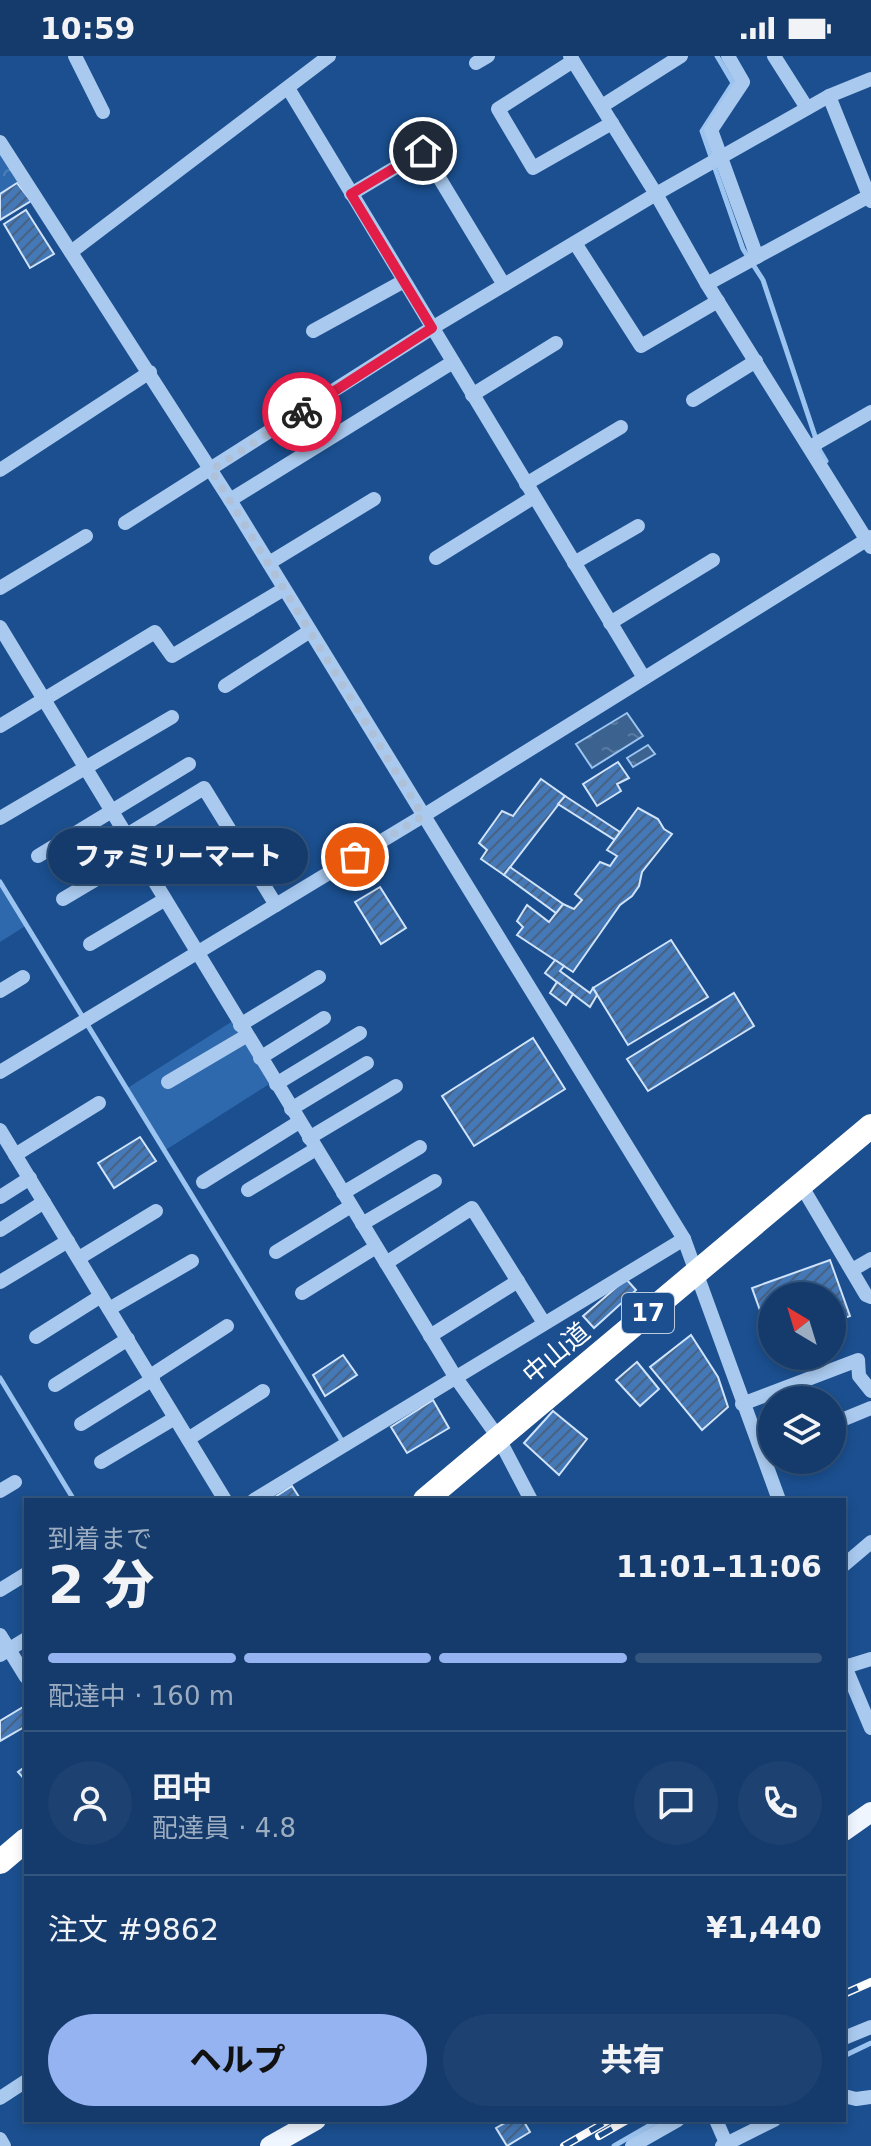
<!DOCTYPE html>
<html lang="ja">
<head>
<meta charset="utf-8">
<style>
	:root { --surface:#143b6b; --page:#1d4271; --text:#f1f3f6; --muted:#9dadc1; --line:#33557e; --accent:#95b2f1 }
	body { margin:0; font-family:"DejaVu Sans","Noto Sans JP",sans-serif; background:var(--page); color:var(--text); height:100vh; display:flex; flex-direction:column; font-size:30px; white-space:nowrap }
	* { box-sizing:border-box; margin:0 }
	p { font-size:26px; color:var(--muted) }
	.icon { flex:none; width:44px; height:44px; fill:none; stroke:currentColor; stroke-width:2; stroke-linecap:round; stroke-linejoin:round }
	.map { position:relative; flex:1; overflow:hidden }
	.side { position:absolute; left:24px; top:1442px; width:822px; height:624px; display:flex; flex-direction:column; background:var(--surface); border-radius:0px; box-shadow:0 4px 12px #0003,0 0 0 2px var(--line) }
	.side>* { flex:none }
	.needle { width:52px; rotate:322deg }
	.tools { position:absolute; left:758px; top:1226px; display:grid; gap:16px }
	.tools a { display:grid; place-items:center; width:88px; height:88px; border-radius:50%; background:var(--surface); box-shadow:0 4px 12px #0003,0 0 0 2px var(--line); font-size:40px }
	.pin { position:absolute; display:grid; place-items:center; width:68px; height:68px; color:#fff; margin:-34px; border:4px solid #fff; border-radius:50%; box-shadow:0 2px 8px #0007 }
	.courier { position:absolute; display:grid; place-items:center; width:80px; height:80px; margin:-40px; border:6px solid #e11d48; border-radius:50%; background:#fff; color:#222; box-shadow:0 2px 10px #0007 }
	.bubble { position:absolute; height:56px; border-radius:28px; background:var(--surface); box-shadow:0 4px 12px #0003,0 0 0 2px var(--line); font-size:26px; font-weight:800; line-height:56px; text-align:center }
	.summary em { font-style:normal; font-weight:800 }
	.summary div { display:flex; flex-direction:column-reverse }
	.summary { display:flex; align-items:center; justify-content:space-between; height:136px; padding:0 24px }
	h1 { font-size:52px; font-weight:800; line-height:60px }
	.bar { display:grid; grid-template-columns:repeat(4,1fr); gap:12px 8px; align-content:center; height:96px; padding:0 24px }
	.bar i { height:10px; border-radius:6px; background:var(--line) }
	.bar .active { background:var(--accent) }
	.bar p { grid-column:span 4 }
	.line { display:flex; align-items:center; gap:20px; padding:0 24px; border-top:2px solid var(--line) }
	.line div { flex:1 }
	.round { display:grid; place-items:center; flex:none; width:84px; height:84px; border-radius:42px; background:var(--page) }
	.button { display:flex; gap:16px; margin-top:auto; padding:16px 24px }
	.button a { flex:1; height:92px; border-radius:48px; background:var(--accent); color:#111; font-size:32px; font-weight:800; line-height:92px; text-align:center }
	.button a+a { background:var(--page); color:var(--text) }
	.status { display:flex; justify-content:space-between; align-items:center; height:56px; padding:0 40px; background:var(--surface); direction:ltr }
	.status svg { height:22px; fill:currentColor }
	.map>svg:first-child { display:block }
</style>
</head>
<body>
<div class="status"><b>10:59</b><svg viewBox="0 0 49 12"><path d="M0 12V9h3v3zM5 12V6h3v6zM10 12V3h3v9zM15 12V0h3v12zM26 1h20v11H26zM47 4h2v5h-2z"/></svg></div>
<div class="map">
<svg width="871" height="2090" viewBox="0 0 871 2090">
	<defs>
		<pattern id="forest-crowns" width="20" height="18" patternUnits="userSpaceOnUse" patternTransform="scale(2)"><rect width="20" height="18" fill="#2e69ad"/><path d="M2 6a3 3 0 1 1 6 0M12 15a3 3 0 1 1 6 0" fill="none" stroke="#4d80b9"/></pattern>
		<pattern id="water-ripples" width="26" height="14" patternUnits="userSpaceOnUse" patternTransform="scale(2)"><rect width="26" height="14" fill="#3c6290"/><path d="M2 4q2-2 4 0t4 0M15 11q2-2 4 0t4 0" fill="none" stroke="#597aa1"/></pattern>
		<pattern id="building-hatch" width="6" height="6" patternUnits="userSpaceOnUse" patternTransform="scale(2)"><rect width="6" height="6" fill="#4478b7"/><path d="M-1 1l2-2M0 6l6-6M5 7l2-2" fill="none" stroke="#486282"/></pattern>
	</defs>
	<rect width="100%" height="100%" fill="#1b4f8f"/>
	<g fill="#2e69ad">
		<polygon points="2,830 27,869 0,886 0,831"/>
		<polygon points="236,963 274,1025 164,1095 126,1033"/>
	</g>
	<polygon fill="url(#forest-crowns)" points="0,86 36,142 0,164"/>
	<g fill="url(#water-ripples)" stroke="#9cc4f0" stroke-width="2">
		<polygon points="627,657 643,680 592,712 576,688"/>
		<polygon points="648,689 655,698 633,711 627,702"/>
	</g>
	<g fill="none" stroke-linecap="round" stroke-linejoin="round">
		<g stroke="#9cc4f0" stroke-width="5">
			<polyline points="717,0 733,27 702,75 743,193 763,224 820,395 826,405"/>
			<polyline points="0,826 344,1388"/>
			<polyline points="0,1322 74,1444"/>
			<polyline points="844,2000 871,1987"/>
			<polyline points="614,2090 659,2064"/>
		</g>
	</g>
	<g fill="url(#building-hatch)" stroke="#cfe3fa" stroke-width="2">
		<polygon points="17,127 31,145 0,164 0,138"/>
		<polygon points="26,154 54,198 30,212 4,168"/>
		<polygon points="618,706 629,722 617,728 621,735 597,750 583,728"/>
		<polygon points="541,723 565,740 504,819 481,803 487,794 479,787 502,755 513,760"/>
		<polygon points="565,740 620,776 615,784 558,748"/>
		<polygon points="638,752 658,763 664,773 672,778 642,816 639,830 632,840 620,849 573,916 517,879 523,871 517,865 527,849 549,866 563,848 574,853 582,844 575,838 600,806 610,810 617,800 607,794"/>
		<polygon points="510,811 563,848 556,857 504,819"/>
		<polygon points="380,831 406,872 381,888 355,846"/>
		<polygon points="671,884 708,941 628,989 593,932"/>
		<polygon points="555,904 564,910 560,915 590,937 593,932 597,939 590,951 545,917"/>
		<polygon points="557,926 573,938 566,949 550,937"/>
		<polygon points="734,937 754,970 648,1035 627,1003"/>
		<polygon points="533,982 565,1033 474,1090 442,1040"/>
		<polygon points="140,1081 156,1105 114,1132 98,1107"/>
		<polygon points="830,1204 850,1260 832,1267 832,1240 772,1240 772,1288 752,1232"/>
		<polygon points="626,1223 636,1234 594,1272 583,1260"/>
		<polygon points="691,1279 718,1321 728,1351 702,1374 650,1311"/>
		<polygon points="343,1299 357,1319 325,1340 313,1319"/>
		<polygon points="637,1306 659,1333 640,1350 616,1324"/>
		<polygon points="433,1344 449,1372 407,1397 391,1371"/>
		<polygon points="553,1355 587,1383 559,1419 524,1387"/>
		<polygon points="292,1430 301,1444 277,1444 275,1441"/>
		<polygon points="23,1651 26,1655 26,1670 0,1685 0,1665"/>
		<polygon points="26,1710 26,1725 18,1716"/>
		<polygon points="510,2064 523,2064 530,2076 507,2090 496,2072"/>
	</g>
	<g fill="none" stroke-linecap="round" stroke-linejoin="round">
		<g stroke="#a9c9ee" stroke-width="14">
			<polyline points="75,0 103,56"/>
			<polyline points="570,0 656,138 707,228 871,491"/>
			<polyline points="728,0 743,26 711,74 757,201"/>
			<polyline points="774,0 807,52"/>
			<polyline points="573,5 498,53 533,112 612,67"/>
			<polyline points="476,7 488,0"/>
			<polyline points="288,32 644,622"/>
			<polyline points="829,40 871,145"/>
			<polyline points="602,50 681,0"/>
			<polyline points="0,86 230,444 684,1183 779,1444"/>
			<polyline points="351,138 423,95 504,229"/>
			<polyline points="575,187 641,290 718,245"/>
			<polyline points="71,196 329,0"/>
			<polyline points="707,228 871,139"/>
			<polyline points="313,275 404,225"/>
			<polyline points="472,339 556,287"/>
			<polyline points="693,344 756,305"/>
			<polyline points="810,391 871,356"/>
			<polyline points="0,414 150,316"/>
			<polyline points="526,428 621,371"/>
			<polyline points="230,444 453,306"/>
			<polyline points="125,467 432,272 656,138 829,40 871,23"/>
			<polyline points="436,502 534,441"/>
			<polyline points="269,507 374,443"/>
			<polyline points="574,507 638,470"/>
			<polyline points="0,532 86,480"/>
			<polyline points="610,567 713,504"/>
			<polyline points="0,571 456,1322 498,1381 531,1444"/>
			<polyline points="225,630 310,575"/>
			<polyline points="0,670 155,576 172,600 284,533"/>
			<polyline points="0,762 172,661"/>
			<polyline points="125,780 204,732 276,849"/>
			<polyline points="38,800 189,708"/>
			<polyline points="63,843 137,799"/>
			<polyline points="90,888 164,844"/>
			<polyline points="0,935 23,921"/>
			<polyline points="240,969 319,921"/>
			<polyline points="260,1002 324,962"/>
			<polyline points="0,1016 423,760 871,481"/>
			<polyline points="168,1026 246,980"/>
			<polyline points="276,1028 360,977"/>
			<polyline points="291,1053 367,1007"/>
			<polyline points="0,1074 225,1444"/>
			<polyline points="309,1082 396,1030"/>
			<polyline points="15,1099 99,1047"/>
			<polyline points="203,1126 299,1066"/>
			<polyline points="801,1129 866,1239 871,1241"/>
			<polyline points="248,1134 316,1093"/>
			<polyline points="343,1137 420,1091"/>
			<polyline points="0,1141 30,1122"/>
			<polyline points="362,1168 435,1125"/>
			<polyline points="0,1174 44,1146"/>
			<polyline points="276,1196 351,1150"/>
			<polyline points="79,1202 156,1155"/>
			<polyline points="386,1207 472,1152 544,1267"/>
			<polyline points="852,1214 871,1203"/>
			<polyline points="0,1226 68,1185"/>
			<polyline points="302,1237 376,1191"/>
			<polyline points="109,1253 192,1205"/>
			<polyline points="430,1280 518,1225"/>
			<polyline points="36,1281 101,1240"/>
			<polyline points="150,1320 227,1270"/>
			<polyline points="55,1329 128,1283"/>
			<polyline points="742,1348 858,1304 859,1320 871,1335"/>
			<polyline points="81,1368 153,1323"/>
			<polyline points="832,1368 871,1352"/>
			<polyline points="188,1383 263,1335"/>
			<polyline points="101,1406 175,1362"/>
			<polyline points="0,1435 15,1426"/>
			<polyline points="254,1444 684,1183"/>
			<polyline points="844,1509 871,1486"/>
			<polyline points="0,1534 26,1518"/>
			<polyline points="0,1579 26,1621"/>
			<polyline points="0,1599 26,1583"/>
			<polyline points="844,1608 871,1672"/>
			<polyline points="845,1611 871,1603"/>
			<polyline points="844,1982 871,1971"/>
			<polyline points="844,2040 856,2043 871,2041"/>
			<polyline points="0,2042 26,2025"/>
			<polyline points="716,2064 726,2087"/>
			<polyline points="0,2083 4,2090"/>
			<polyline points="632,2090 678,2064"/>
			<polyline points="722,2090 774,2064"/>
		</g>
		<g stroke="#f0f6ff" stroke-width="20">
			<polyline points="844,1775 871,1756"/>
			<polyline points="270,2090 316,2064"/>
		</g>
		<g stroke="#fff" stroke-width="24">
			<polyline points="425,1444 871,1070"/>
			<polyline points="0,1806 26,1784"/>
		</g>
		<g stroke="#fff" stroke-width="8">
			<g id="rail">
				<polyline points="844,1938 871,1926"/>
				<polyline points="599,2080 627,2064"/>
				<polyline points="564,2090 609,2064"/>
			</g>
		</g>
		<use href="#rail" stroke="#1b4f8f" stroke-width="5" stroke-dasharray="15" stroke-linecap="butt"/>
	</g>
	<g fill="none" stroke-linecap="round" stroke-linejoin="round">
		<polyline stroke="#afc1d8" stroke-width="8" stroke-dasharray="0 14.4" points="302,356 211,414 423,760 355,801"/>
		<polyline stroke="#e11d48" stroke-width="10" points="302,356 432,272 351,138 423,95"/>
	</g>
	<g text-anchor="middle" stroke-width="6" stroke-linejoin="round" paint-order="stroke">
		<rect fill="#1b4f8f" stroke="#bbcadd" stroke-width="2" x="622" y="1237" width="52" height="40" rx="6"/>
		<g font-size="24" font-weight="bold" fill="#fff">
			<text x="648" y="1265">17</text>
		</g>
		<g font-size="26" fill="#fff" stroke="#1b4f8f">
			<text transform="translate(556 1297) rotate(-40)" y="9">中山道</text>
		</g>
	</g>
</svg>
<div class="tools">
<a><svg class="needle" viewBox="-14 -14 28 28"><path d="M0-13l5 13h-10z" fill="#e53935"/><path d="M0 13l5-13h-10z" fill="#9dadc1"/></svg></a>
<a><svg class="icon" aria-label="layers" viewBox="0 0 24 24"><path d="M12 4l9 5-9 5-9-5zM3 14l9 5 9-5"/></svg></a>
</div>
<div class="pin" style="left:355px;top:801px;background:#ea580c"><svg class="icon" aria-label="bag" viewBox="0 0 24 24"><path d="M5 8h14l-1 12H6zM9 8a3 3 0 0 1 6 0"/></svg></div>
<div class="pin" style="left:423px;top:95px;background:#1f2937"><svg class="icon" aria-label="home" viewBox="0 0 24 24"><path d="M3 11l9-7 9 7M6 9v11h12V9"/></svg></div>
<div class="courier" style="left:302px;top:356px"><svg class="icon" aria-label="bike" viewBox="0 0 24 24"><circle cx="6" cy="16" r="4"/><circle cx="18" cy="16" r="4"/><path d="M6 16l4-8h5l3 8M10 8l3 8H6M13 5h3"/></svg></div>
<div class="bubble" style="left:48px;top:772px;width:260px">ファミリーマート</div>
<section class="side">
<div class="summary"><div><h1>2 分</h1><p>到着まで</p></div><em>11:01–11:06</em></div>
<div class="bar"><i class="active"></i><i class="active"></i><i class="active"></i><i></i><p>配達中 · 160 m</p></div>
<div class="line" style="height:144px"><a class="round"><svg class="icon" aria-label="person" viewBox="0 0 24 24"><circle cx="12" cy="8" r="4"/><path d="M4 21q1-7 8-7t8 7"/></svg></a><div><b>田中</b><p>配達員 · 4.8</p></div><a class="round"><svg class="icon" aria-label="chat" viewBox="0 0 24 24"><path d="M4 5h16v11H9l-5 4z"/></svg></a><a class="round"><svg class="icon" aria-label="phone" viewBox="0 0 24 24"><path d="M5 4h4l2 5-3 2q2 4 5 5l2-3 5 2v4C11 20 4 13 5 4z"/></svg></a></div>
<div class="line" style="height:104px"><div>注文 #9862</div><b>¥1,440</b></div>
<div class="button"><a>ヘルプ</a><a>共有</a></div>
</section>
</div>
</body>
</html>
